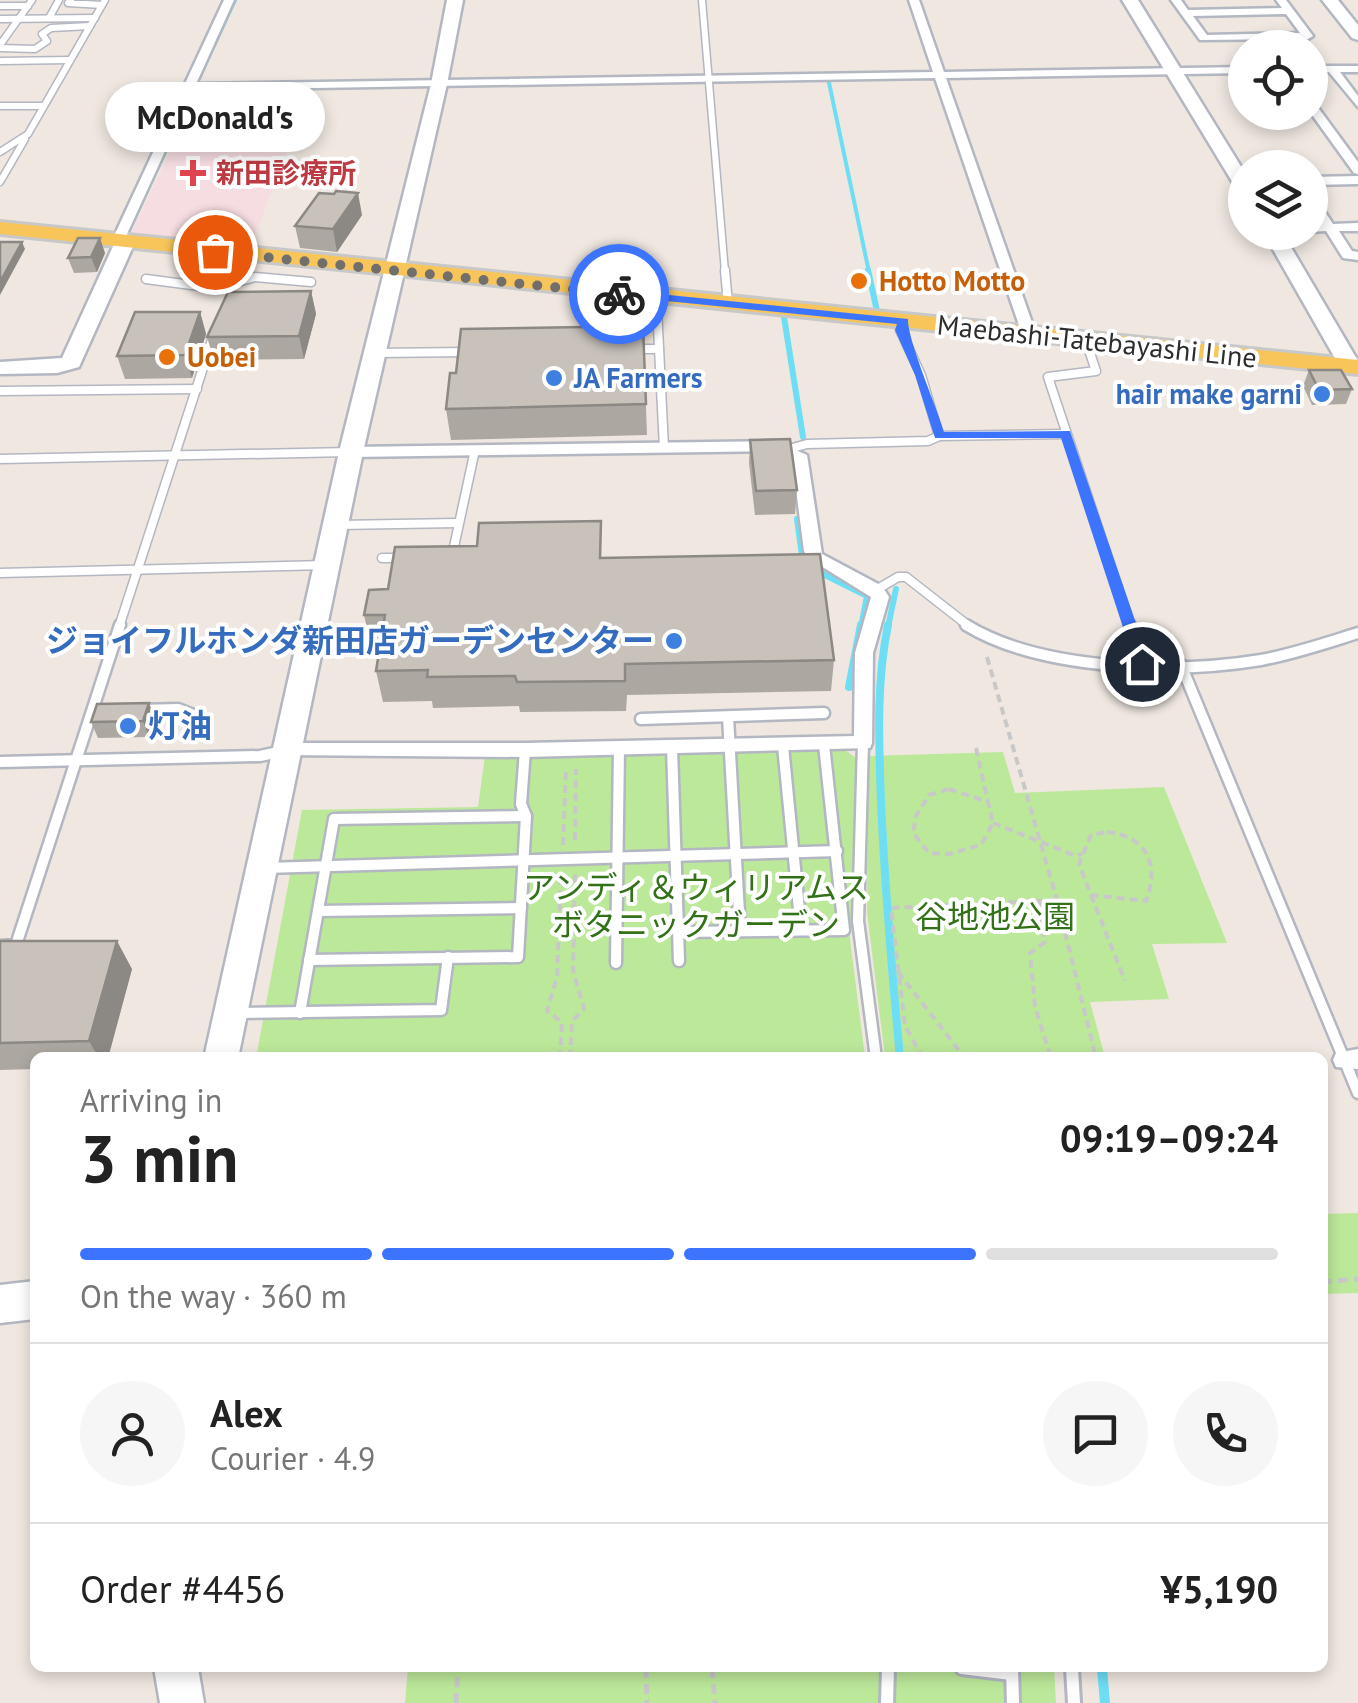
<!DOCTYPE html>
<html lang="en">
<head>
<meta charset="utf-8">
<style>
	:root { --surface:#fff; --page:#f6f6f6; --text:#222; --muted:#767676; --line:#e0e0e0; --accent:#3d74ff }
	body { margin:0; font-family:"PT Sans","Noto Sans JP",sans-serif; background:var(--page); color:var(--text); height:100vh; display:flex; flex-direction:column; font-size:38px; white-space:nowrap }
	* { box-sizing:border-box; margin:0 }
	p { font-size:32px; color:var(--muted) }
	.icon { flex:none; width:55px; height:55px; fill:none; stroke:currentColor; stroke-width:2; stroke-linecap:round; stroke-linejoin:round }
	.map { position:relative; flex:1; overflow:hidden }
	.panel { position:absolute; left:30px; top:1052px; width:1298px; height:620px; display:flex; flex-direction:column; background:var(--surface); border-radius:15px; box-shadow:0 5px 15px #0003 }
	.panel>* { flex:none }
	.fabs { position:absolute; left:1228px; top:30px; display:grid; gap:20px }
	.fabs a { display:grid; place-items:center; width:100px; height:100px; border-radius:50%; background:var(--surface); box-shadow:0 5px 15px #0003; font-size:50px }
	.pin { position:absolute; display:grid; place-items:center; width:85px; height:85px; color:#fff; margin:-42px; border:5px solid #fff; border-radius:50%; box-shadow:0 2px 10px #0007 }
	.courier { position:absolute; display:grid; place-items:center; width:100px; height:100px; margin:-50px; border:8px solid #3d74ff; border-radius:50%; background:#fff; color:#222; box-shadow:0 2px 12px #0007 }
	.bubble { position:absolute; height:70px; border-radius:35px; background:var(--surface); box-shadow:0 5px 15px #0003; font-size:32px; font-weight:700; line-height:70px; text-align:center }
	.summary em { font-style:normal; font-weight:700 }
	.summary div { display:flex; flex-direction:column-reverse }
	.summary { display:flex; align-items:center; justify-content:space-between; height:170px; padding:0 50px }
	h1 { font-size:65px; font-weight:700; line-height:75px }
	.bar { display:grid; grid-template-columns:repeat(4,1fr); gap:15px 10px; align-content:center; height:120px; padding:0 50px }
	.bar i { height:12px; border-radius:8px; background:var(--line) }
	.bar .active { background:var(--accent) }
	.bar p { grid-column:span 4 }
	.line { display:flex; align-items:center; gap:25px; padding:0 50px; border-top:2px solid var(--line) }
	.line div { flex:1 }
	.round { display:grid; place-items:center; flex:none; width:105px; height:105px; border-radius:52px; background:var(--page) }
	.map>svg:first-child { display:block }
</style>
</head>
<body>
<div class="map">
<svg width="1358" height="1703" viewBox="0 0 1358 1703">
	<rect width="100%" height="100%" fill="#efe7e0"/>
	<polygon fill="#f6dde1" points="201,88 309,88 252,245 131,233"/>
	<g fill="#bce89a">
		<polygon points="845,750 856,758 857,766 850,939 865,1057 256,1058 302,810 478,807 485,756 524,759"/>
		<polygon points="1003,752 1015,793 1164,787 1227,943 1152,944 1169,999 1090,1002 1105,1057 885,1057 867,912 868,756"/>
		<polygon points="1358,1213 1358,1293 1323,1294 1323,1214"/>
		<polygon points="408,1668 1054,1668 1056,1703 405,1703"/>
	</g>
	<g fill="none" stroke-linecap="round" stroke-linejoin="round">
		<g stroke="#6edef5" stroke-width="4">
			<polyline points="828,78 869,272"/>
			<polyline points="129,230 235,0"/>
		</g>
		<g stroke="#6edef5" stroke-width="6">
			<polyline points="868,270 877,311"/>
			<polyline points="784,317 803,437"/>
			<polyline points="797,519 803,563"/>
			<polyline points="815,570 867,596 861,627"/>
			<polyline points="888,627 896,589"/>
		</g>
		<g stroke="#6edef5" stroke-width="8">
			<path d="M888,625C876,683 879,743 881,803C885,888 892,973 900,1058"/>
			<polyline points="849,687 861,625"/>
		</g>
		<polyline stroke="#6edef5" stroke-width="10" points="1102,1668 1105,1703"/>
		<g stroke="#b3b7c1" stroke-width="9">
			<g id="lane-far3">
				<polyline points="71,0 68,3 102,5"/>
				<polyline points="702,0 725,272"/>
				<polyline points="0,6 28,6"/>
				<polyline points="49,18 59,0"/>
				<polyline points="0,19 95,18"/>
				<polyline points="0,45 32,0"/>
				<polyline points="0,48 35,49 47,41 42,34 51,28 90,26"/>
				<polyline points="0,61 70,60"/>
				<polyline points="0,106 43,106"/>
				<polyline points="0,152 28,134 105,0"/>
				<polyline points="0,182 25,139"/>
			</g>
		</g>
		<g stroke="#b3b7c1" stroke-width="11">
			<g id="lane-far2">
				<polyline points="725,270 728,304"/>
				<polyline points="146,279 199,286 223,286 255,277 311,282"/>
				<polyline points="661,298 657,308 664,448"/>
				<polyline points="904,322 900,330 921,375 939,436"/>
				<polyline points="1090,340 1088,347 1096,371 1048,377 1131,627"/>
				<polyline points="631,349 659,349"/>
				<polyline points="376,353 469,352"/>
				<polyline points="0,391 197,389"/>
				<polyline points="789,449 807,444 928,441 939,436 1066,434"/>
				<polyline points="0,459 349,452"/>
				<polyline points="338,525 457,523"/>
				<polyline points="452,556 475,450"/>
				<polyline points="382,558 406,558"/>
				<polyline points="0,573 326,565"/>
				<polyline points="876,590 898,577 906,577 970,627"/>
				<polyline points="119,627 213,337"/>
			</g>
		</g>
		<g stroke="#b3b7c1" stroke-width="15">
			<g id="lane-far1">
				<path d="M966,625C1041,671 1176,674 1261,660C1294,654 1326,643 1358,633"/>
				<polyline points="1130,625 1143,664"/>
				<polyline points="1181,665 1358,1093"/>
				<polyline points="140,710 178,709 193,715"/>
				<polyline points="728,717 740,931"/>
				<polyline points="641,719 824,713"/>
				<polyline points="863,743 858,921 876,1058"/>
				<polyline points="783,746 801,930"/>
				<polyline points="672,748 679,961"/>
				<polyline points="0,762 260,756 283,751"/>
				<polyline points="265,868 837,851"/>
				<polyline points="318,911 521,908"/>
				<polyline points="678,932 844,930 824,745"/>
				<polyline points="0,946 16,945 120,625"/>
				<polyline points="309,960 518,957 526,816 521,804 525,750"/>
				<polyline points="616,963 619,749"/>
				<polyline points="235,1013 441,1010 448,957"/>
				<polyline points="300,1013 334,819 526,816"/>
			</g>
		</g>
		<g stroke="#b3b7c1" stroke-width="18">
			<g id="lane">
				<polyline points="962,1668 1012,1674"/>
				<polyline points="1072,1668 1074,1703"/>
				<polyline points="1012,1669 1013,1703"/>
				<polyline points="887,1703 888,1668"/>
			</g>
		</g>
		<g stroke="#b3b7c1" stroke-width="5">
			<g id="street">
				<polygon points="224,0 234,0 196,84 933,72 909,0 919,0 944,72 1245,67 1245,73 946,78 1036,334 1029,338 1022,334 935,78 193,90 127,234 131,242 120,245 115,234"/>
				<path d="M1171,0H1181L1188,10L1282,8L1276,0H1286L1313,36L1308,39L1200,40ZM1286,14L1300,33L1207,35L1193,16Z"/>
				<polygon points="1310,66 1358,66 1358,72 1340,72 1358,96 1358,107 1329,72 1310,72"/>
				<polygon points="1310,101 1314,102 1358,162 1358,174 1354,173 1310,112"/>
				<polygon points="1358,176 1358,184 1310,185 1310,177"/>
				<polygon points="1310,194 1314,195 1333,224 1358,223 1358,231 1339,231 1352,251 1358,252 1358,260 1343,258 1326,231 1310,232 1310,224 1321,224 1310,207"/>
				<polygon points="775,441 807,455 822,554 882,586 889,597 873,653 872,743 870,748 525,757 280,755 278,750 287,743 525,743 854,736 855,653 871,597 808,558 804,551 792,458 773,451 351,457 343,452 351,447"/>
				<polygon points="1358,1049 1358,1069 1336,1067 1333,1060 1336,1053"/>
			</g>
		</g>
		<g stroke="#b3b7c1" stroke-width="5">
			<g id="secondary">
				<polygon points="447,0 463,0 447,84 363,452 238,1058 204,1058 339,452 431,84"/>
				<polygon points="1122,0 1138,0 1245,173 1245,194 1236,188"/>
				<polygon points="1322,0 1338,0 1358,25 1358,40 1352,38"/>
				<polygon points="1263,232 1282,232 1358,361 1358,372 1343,372 1340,367"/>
				<polygon points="125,236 135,242 79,367 57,373 0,374 0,362 62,358 115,242"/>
				<polygon points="35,1281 35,1319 0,1323 0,1285"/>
				<polygon points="154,1668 198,1668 204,1703 160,1703"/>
			</g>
		</g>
		<g stroke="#c8c8c8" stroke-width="6">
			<polygon id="primary" points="0,222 1358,360 1358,374 0,234"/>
		</g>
		<g stroke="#c8c8c8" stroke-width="4" stroke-dasharray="8 5" stroke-linecap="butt">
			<polyline points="987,657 1057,900 1096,1058"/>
			<polyline points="976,748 988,802"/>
			<polygon points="949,789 988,802 993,823 981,845 949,854 929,853 913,833 916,816 929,795"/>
			<polyline points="993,823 1076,856 1082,854"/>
			<path d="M1107,832C1147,836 1160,865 1146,901L1091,895L1079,864L1091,835Z"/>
			<polyline points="575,840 576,769"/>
			<polyline points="563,845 566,769"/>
			<polyline points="1091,895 1125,981"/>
			<polyline points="1039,903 1045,942 1030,953 1035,1007 1051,1058"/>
			<polyline points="898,972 965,1058"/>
			<polyline points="560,1058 562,1022 547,1011 557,977 561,874"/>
			<polyline points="570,1058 572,1021 584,1009 573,970 575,874"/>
			<polyline points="923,1058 905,1026 891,908 1057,900"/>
		</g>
		<g stroke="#c8c8c8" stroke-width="5" stroke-dasharray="10 6" stroke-linecap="butt">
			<polyline points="1322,1282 1358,1279"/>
			<polyline points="646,1668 647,1703"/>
			<polyline points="712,1668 715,1703"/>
			<polyline points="456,1703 458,1668"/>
		</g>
		<use href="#lane-far3" stroke="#fff" stroke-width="6"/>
		<use href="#lane-far2" stroke="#fff" stroke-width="8"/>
		<use href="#lane-far1" stroke="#fff" stroke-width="10"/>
		<use href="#lane" stroke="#fff" stroke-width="12"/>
		<use href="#street" fill="#fff" fill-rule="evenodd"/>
		<use href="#secondary" fill="#fff" fill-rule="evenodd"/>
		<use href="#primary" fill="#f8c55b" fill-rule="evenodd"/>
	</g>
	<g fill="#aca7a1">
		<polygon points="334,194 362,215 337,252 300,248 295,226"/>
		<polygon points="105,253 97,272 74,273 68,258"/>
		<polygon points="311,291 316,314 304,359 214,360 207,337"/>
		<polygon points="200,312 206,334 192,378 125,379 117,356"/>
		<polygon points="643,326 647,435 451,440 446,409 456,373"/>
		<polygon points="1309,370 1352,389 1346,404 1312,405 1303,386"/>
		<polygon points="750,440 797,490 795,514 755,515 749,463"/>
		<polygon points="603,558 834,660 831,691 627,695 626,711 520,712 519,706 433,708 432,701 383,702 376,671 380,646 371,646 364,615 388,589"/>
		<polygon points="155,718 149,737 98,738 91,722"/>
		<polygon points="0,941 132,969 108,1058 35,1058 35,1069 0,1070"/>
	</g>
	<g fill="#8c8883">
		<polygon points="358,193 362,215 337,252 333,229"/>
		<polygon points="100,238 105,253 97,272 91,257"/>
		<polygon points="22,242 25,249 0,295 0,282"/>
		<polygon points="311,291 316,314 304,359 299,336"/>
		<polygon points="200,312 206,334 192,378 185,355"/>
		<polygon points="149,703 155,718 149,737 143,721"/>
		<polygon points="117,941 132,969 108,1058 99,1058 89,1041"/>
	</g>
	<g fill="#c8c2bb" stroke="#8c8883" stroke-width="2.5">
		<polygon points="336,191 358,193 333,229 295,226 319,193 334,194"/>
		<polygon points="78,238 100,238 91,257 68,258"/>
		<polygon points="0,242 22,242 0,282"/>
		<polygon points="311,291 299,336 207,337 228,292"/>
		<polygon points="135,312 200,312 185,355 117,356"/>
		<polygon points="643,326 646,404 446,409 450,373 456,373 461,329"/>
		<polygon points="1309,370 1341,370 1352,389 1319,390"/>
		<polygon points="790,439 797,490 756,491 750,440"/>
		<polygon points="601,521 600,558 820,554 834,660 625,664 625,681 517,682 515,676 427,677 428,670 376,671 385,615 364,615 369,590 388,589 395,547 477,546 479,523"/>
		<polygon points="149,703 143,721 91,722 97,704"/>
		<polygon points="0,941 117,941 89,1041 0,1043"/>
	</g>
	<path fill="#3d74ff" d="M619,290L908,319C907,339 936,405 944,432L1070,431L1150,664L1148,667L1135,664L1061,438H935L915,375L895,330L897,324L616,296Z"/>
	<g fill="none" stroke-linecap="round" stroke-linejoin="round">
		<polyline stroke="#716e6c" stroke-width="10" stroke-dasharray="0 18" points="215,252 619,294"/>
	</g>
	<path fill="#e0444e" stroke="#fff" stroke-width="4" d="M188 158h10v10h10v10h-10v10h-10v-10h-10v-10h10z"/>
	<g fill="#e8710a" stroke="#fff" stroke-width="4">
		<circle cx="859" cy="281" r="10"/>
		<circle cx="167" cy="357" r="10"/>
	</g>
	<g fill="#3f7fe0" stroke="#fff" stroke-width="4">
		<circle cx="554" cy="378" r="10"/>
		<circle cx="1322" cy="394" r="10"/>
		<circle cx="674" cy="641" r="10"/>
		<circle cx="128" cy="726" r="10"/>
	</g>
	<g text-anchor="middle" stroke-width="8" stroke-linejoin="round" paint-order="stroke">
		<g font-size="28" font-weight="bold" fill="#be3a42" stroke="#fff" text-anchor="start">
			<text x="216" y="183">新田診療所</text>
		</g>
		<g font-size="28" font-weight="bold" fill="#c56008" stroke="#fff" text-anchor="start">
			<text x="879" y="291">Hotto Motto</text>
			<text x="187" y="367">Uobei</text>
		</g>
		<g font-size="28" fill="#2d2d2d" stroke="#fff">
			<text transform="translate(1097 341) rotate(6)" y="10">Maebashi-Tatebayashi Line</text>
		</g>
		<g font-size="28" font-weight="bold" fill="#366cbe" stroke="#fff" text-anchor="start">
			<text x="574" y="388">JA Farmers</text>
			<text x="1302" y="404" text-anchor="end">hair make garni</text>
		</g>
		<g font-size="32" font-weight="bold" fill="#366cbe" stroke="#fff" text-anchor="end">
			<text x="654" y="652">ジョイフルホンダ新田店ガーデンセンター</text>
			<text x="148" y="737" text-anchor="start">灯油</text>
		</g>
		<g font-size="32" fill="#327117" stroke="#fff">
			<text x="696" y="899">アンディ＆ウィリアムス<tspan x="696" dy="37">ボタニックガーデン</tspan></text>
			<text x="995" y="928">谷地池公園</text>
		</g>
	</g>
</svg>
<div class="fabs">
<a><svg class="icon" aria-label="locate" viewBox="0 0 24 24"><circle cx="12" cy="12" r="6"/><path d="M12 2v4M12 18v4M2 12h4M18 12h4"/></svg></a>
<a><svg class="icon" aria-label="layers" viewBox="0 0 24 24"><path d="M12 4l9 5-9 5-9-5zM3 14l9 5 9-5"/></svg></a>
</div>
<div class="pin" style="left:215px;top:252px;background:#ea580c"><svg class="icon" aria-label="bag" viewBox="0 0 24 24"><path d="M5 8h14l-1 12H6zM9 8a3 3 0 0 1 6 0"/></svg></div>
<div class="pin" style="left:1142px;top:664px;background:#1f2937"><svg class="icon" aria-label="home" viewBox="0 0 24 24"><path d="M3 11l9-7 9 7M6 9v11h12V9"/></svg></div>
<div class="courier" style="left:619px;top:294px"><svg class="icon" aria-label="bike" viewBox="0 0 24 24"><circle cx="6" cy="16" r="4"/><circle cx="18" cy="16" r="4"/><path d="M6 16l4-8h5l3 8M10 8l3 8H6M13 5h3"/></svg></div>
<div class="bubble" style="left:105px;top:82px;width:220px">McDonald's</div>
<section class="panel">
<div class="summary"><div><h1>3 min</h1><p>Arriving in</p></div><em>09:19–09:24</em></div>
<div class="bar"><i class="active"></i><i class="active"></i><i class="active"></i><i></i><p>On the way · 360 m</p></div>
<div class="line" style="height:180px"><a class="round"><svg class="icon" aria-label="person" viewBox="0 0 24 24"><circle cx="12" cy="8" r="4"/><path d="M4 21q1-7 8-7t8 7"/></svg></a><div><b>Alex</b><p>Courier · 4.9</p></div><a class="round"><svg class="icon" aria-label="chat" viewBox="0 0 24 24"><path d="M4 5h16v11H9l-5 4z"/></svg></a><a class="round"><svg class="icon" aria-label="phone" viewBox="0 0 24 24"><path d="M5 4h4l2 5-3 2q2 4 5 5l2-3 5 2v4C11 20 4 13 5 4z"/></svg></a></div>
<div class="line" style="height:130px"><div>Order #4456</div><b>¥5,190</b></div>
</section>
</div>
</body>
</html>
